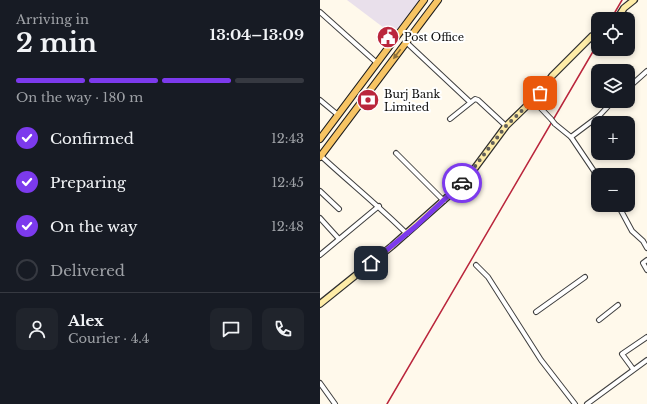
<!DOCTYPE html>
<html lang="en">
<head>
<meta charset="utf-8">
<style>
	:root { --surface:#171b24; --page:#20242c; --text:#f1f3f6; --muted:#9ea1a6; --line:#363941; --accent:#7c3aed }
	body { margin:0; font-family:"Libre Baskerville",serif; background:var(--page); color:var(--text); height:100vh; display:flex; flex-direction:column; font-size:15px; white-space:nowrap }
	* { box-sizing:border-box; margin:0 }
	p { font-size:13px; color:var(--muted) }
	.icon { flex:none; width:22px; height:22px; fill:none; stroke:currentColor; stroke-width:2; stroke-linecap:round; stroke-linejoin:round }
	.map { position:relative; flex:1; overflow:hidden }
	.sheet { display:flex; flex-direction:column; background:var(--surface); width:320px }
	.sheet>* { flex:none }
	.fabs { position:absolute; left:271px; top:12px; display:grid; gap:8px }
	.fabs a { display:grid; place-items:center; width:44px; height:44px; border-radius:8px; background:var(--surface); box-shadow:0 2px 6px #0003; font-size:20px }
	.pin { position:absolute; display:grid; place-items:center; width:34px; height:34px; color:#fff; margin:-17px; border-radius:8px; box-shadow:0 2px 6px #0006 }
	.courier { position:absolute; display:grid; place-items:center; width:40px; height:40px; margin:-20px; border:3px solid #7c3aed; border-radius:50%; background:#fff; color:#222; box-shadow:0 1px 5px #0007 }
	.summary em { font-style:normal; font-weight:700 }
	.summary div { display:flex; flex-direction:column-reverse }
	.summary { display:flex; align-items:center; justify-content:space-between; height:68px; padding:0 16px }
	h1 { font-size:26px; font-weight:700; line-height:30px }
	.bar { display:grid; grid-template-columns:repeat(4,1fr); gap:6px 4px; align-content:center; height:48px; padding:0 16px }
	.bar i { height:5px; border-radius:3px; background:var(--line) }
	.bar .on { background:var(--accent) }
	.bar p { grid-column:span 4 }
	.line { display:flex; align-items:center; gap:10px; padding:0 16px; border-top:1px solid var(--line) }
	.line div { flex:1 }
	.round { display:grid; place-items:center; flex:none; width:42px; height:42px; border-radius:8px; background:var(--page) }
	ol { padding:0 16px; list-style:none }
	li { display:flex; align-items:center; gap:12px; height:44px }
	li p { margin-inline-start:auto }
	li .icon { padding:4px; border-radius:50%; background:var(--accent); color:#fff; stroke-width:4 }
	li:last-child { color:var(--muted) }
	li i { width:22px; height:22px; border:2px solid var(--line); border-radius:50% }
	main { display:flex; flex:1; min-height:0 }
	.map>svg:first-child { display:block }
</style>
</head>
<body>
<main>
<section class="sheet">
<div class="summary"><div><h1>2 min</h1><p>Arriving in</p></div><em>13:04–13:09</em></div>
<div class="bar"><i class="on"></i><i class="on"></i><i class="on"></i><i></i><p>On the way · 180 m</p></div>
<ol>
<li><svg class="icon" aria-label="check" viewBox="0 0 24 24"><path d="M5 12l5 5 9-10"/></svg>Confirmed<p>12:43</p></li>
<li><svg class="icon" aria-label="check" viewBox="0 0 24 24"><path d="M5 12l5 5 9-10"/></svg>Preparing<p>12:45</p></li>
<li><svg class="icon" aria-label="check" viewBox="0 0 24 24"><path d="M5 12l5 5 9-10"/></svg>On the way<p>12:48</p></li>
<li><i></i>Delivered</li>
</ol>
<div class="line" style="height:72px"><a class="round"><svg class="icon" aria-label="person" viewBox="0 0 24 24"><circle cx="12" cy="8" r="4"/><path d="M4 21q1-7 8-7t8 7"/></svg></a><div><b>Alex</b><p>Courier · 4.4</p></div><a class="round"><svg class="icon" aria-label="chat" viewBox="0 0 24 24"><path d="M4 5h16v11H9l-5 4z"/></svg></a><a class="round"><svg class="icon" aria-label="phone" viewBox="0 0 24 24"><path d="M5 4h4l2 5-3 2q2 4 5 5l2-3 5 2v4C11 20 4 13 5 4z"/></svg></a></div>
</section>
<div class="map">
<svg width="327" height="404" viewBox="0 0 327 404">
	<rect width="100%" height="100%" fill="#fff9eb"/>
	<polygon fill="#e9e0eb" points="27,0 104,0 76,37"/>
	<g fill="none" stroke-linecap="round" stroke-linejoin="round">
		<g stroke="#3f3f3f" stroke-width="6">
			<g id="minor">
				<polyline points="0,12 57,63"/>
				<polyline points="86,42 150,102"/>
				<polyline points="308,88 327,71"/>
				<polyline points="0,100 18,115"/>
				<polyline points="213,100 231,119"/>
				<polyline points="130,119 155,99 158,100 186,126"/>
				<polyline points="235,124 251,137 278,177"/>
				<polyline points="251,137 279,116 293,101"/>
				<polyline points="76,153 124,201"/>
				<path d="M1,156C29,182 59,206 87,234"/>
				<polyline points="0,191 19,209"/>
				<polyline points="298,205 312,231 323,241 327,248"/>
				<polyline points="0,218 19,239"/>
				<polyline points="0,255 59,206"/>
				<polyline points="327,260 323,263 327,270"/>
				<polyline points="156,265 168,277 221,360 255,404"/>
				<polyline points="216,312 265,277"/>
				<polyline points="279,320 298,305"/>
				<polyline points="313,369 302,354 327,337"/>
				<polyline points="0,383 15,404"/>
				<polyline points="267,404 327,360"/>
			</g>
		</g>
		<g stroke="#2e2e2e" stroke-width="8">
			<g id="secondary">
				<polyline points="297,19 304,8 314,0"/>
				<polyline points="0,304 72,246 134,191 149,176 186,126 220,93 232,76 272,36 278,33"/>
			</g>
		</g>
		<g stroke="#1d1d1d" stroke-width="8">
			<g id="primary">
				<polyline points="0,139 104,0"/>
				<polyline points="0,157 118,0"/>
			</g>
		</g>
		<use href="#minor" stroke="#fff" stroke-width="4"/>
		<use href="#secondary" stroke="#feeca7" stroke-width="5.5"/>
		<use href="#primary" stroke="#f7c463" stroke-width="6"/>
		<g stroke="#ba263c" stroke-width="1.5">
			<polyline points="291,19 302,0"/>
			<polyline points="67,404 278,43"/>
		</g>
		<g stroke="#3f3f3f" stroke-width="6" stroke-linecap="butt">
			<polyline id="minor-bridge" points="231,119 235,124"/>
		</g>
		<use href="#minor-bridge" stroke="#fff" stroke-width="4"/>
	</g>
	<defs><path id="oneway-solid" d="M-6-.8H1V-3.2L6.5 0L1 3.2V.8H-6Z"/></defs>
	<use fill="#8d713c" href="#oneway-solid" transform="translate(77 54) rotate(127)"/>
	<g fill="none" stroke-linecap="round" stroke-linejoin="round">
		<polyline stroke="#615f5a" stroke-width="4" stroke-dasharray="0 7.2" points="142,183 186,126 220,93"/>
		<polyline stroke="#7c3aed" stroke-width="5" points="51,263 96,226 142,183"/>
	</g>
	<defs>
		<g id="civic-disc" transform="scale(1.15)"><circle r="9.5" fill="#ba263c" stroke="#fff"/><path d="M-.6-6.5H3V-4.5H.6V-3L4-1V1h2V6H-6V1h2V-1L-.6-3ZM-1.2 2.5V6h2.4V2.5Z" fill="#fff"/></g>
		<g id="bank-disc" transform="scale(1.15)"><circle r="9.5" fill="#ba263c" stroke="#fff"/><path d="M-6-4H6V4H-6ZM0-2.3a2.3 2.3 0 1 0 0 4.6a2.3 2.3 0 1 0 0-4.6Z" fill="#fff"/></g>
	</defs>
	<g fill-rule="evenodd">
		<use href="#civic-disc" x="68" y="37"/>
		<use href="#bank-disc" x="48" y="100"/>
	</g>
	<g text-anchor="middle" stroke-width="4" stroke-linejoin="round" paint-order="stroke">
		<g font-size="11" fill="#0c0c0c" stroke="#fff" text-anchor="start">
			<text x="84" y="41">Post Office</text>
			<text x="64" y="98">Burj Bank<tspan x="64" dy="13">Limited</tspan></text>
		</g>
	</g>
</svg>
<div class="fabs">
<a><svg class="icon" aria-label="locate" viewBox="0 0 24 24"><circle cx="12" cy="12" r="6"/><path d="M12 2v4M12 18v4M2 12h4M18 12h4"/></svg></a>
<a><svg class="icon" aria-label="layers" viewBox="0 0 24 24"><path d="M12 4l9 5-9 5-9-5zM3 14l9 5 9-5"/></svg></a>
<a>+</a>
<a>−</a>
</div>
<div class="pin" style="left:220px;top:93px;background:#ea580c"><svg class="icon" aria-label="bag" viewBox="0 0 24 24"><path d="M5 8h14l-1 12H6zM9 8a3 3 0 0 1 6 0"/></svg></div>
<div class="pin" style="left:51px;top:263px;background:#1f2937"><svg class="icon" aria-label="home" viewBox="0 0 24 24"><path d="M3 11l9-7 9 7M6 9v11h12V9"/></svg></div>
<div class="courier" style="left:142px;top:183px"><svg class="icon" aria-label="car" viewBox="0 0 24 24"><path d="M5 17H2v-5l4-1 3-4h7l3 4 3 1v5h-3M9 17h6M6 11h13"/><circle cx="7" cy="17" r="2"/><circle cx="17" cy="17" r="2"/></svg></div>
</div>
</main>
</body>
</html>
